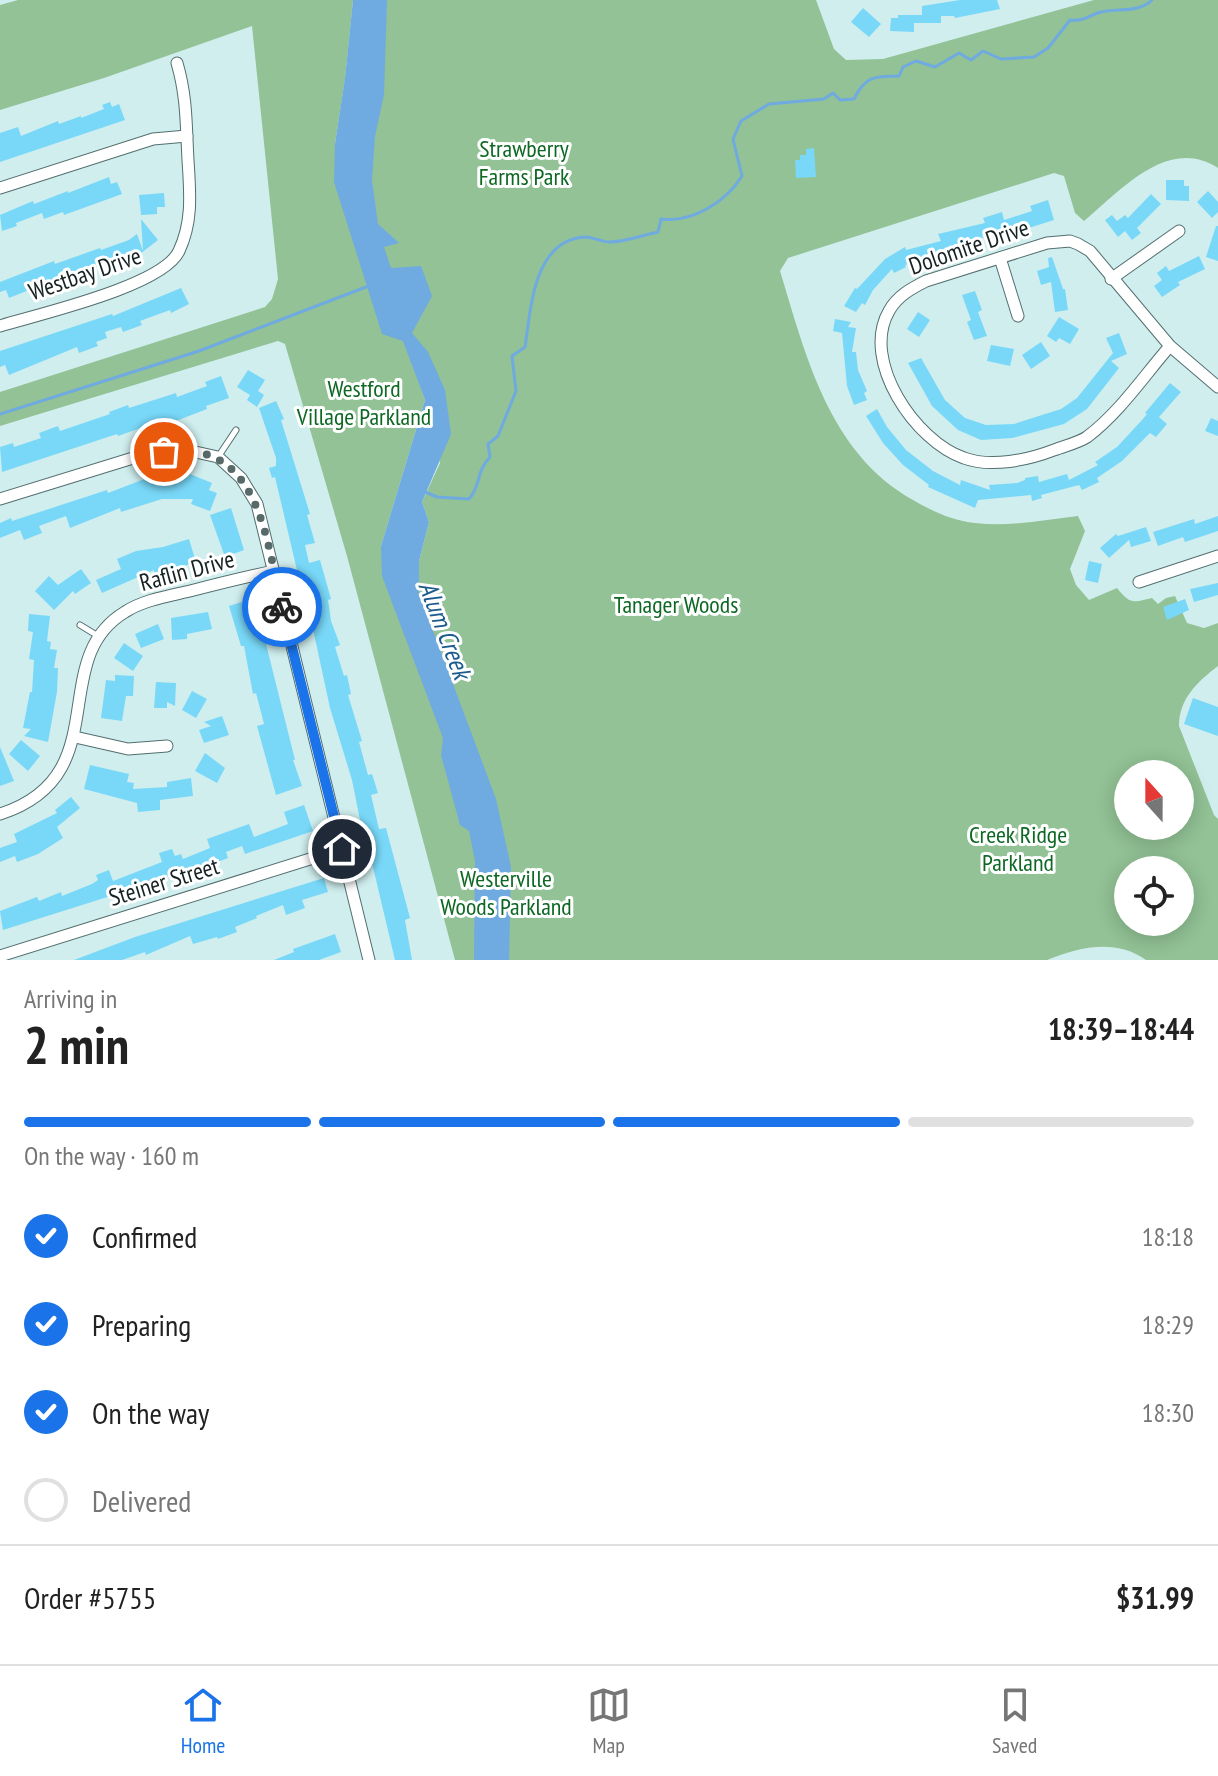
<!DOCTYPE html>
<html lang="en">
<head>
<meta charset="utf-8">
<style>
	:root { --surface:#fff; --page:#f2f2f2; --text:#222; --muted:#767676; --line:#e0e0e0; --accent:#1a73e8 }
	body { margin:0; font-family:"PT Sans Narrow",sans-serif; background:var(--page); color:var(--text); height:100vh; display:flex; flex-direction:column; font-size:30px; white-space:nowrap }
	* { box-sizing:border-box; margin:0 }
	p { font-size:26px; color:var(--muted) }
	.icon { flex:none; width:44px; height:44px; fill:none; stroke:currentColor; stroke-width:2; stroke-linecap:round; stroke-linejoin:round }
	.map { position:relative; height:960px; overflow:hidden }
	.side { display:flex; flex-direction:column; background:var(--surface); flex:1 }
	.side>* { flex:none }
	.needle { width:52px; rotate:339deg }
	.fabs { position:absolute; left:1114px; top:760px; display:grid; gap:16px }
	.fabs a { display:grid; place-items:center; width:80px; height:80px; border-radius:50%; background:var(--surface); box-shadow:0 4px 20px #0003; font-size:40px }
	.pin { position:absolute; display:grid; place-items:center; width:68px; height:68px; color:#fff; margin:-34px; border:4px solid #fff; border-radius:50%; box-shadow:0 2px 8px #0007 }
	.courier { position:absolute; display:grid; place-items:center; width:80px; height:80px; margin:-40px; border:6px solid #1a73e8; border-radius:50%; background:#fff; color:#222; box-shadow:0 2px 10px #0007 }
	.head em { font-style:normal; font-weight:700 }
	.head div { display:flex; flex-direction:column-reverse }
	.head { display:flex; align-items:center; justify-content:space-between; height:136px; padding:0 24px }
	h1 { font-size:52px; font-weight:700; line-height:60px }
	.bar { display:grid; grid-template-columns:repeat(4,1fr); gap:12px 8px; align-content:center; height:96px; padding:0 24px }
	.bar i { height:10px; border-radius:6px; background:var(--line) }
	.bar .selected { background:var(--accent) }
	.bar p { grid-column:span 4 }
	.line { display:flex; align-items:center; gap:20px; padding:0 24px; border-top:2px solid var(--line) }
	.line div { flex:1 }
	ol { padding:0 24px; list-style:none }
	li { display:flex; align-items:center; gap:24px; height:88px }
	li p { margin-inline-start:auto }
	li .icon { padding:8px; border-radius:50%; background:var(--accent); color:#fff; stroke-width:4 }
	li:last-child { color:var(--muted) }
	li i { width:44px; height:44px; border:4px solid var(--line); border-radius:50% }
	.menu { display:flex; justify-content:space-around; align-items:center; height:112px; border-top:2px solid var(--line); background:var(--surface); font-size:22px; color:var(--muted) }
	.menu a { display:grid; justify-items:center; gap:4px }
	.menu .selected { color:var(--accent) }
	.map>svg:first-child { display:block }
</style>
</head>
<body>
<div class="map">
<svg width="1218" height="960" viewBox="0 0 1218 960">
	<rect width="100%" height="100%" fill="#d0eeee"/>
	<path fill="#92c295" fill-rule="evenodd" d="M18,0H353L345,79L335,144L425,400L381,546L419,592V561L429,522L422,502L440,463L418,366L356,164L371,0H816L834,49L846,60L883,59L1094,0H1218V168C1168,135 1120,191 1084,221L1075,213L1064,176L1054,173L788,258L780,271C806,356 829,453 913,500C932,511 953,521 975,523C1010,527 1044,520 1078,516L1085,531L1070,569L1076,585L1089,600L1117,588C1130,604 1132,603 1152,598L1158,604L1166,598L1175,596L1187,623L1204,628L1218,623V666C1197,682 1179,699 1179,726L1214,815L1218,819V960H1146C1116,938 1078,947 1047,960H455L347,556L285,344L278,341L0,426V392L265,307L272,299L278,279L252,26L104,78L0,110V5ZM1128,774H1180V826H1128ZM1128,870H1180V922H1128Z"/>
	<polygon fill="#6faae1" points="353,0 387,0 384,95 375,136 372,180 378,224 399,243 384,247 391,268 421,266 432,296 412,333 428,352 445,390 451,434 422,502 429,522 419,561 419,593 496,799 511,867 509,960 474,960 475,861 469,831 460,825 441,755 443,738 382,576 381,546 425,400 403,341 382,334 334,182 335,144 345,78"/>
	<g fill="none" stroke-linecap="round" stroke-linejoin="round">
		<g stroke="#6faae1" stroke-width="3">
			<polyline points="0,414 199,351 366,287"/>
			<path d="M423,491L437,497L469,499C482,484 475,473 490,457L488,444L498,436L516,391L512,356L525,347C531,309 533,240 585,237C593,237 601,242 610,242C625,242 643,235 658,232L661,219C692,223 726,202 742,176L733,139L741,121L769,104L824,99L833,93L840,100L854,99C865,76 875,76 899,76L903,67L916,61L935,67L959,53L971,60L983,51L1001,59L1034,57L1048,48L1070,20C1084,22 1089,15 1101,12C1119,8 1139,13 1152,0"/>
		</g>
	</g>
	<g fill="#79d8f8">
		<polygon points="960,0 997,0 1000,9 955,18 954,16 941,16 941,23 914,23 914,32 890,31 891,18 898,18 898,15 922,15 922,6"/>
		<polygon points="863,8 881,24 869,37 851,22"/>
		<polygon points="110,102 112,107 119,104 125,120 0,162 0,133 18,127 21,136 58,121 59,124 81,116 81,118 104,109 102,105"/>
		<polygon points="814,148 816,177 796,178 795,160 800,160 800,155 806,155 806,149"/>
		<polygon points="109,177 111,184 117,182 122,194 64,215 63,212 44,219 42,213 16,223 17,226 2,231 0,215 33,201 34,204 68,191 68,193"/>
		<polygon points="1166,180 1184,180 1184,186 1189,186 1189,201 1166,200"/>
		<polygon points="1208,191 1218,202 1218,212 1212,218 1197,202"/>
		<polygon points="164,193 165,207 157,207 157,214 141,215 139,195"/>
		<polygon points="1151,194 1161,204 1137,228 1141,233 1132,240 1125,231 1118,237 1105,220 1112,215 1117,221 1125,215 1128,218"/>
		<polygon points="1048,200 1054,220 1013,233 1011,226 982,235 983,238 937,252 938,256 905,265 906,267 894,273 892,269 873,290 865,305 862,303 856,312 844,306 855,288 857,289 885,259 905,247 906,250 941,241 938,234 985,223 983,218 1002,212 1004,220 1032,211 1030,206"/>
		<polygon points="141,219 158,240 140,254 44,284 9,298 6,290 0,292 0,282 54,261 55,264 100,248 101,250 129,240 137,234 143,251"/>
		<polygon points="1216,226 1218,226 1218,261 1206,257"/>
		<polygon points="1199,256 1205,269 1178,282 1180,285 1162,297 1154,286 1162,280 1157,273 1166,266 1169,271"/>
		<polygon points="1052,257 1063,289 1065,289 1068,310 1055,312 1051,282 1041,285 1037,271 1049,267 1048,258"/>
		<polygon points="181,288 189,304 171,313 170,310 140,321 142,325 123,332 121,327 105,332 107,338 96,342 98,346 79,353 77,347 9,375 5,365 0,367 0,351 112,314 113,316"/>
		<polygon points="975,291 982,310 978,312 987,336 974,340 967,322 971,320 962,295"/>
		<polygon points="918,312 930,320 919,337 907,329"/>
		<polygon points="1059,317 1079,329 1070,344 1059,338 1056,342 1047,336"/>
		<polygon points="835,319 851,322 848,327 856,328 852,352 856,352 858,370 867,391 864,393 867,400 854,405 847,386 842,333 833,331"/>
		<polygon points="1119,333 1127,354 1111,361 1119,368 1087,409 1064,424 1012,438 981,440 958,430 932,406 908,363 921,358 945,400 965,418 986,425 1014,424 1061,409 1077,398 1113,353 1106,338"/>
		<polygon points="1041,342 1050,356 1031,369 1022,355"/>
		<polygon points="991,345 1014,349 1010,366 987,361"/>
		<polygon points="248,370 265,380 258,391 264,395 257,407 247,400 250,395 237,387"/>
		<polygon points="221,376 229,398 206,406 207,409 176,421 164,424 163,420 118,436 117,434 2,472 0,447 13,443 14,447 41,438 39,433 58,426 60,431 110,414 109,412 128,405 129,408 176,393 177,397 207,386 205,382"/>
		<polygon points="1170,383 1181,392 1159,417 1167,424 1156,437 1150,433 1122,461 1097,478 1099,482 1082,490 1079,485 1041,495 1042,498 1032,501 1031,495 978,500 975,508 928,487 929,485 903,465 883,443 866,416 877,409 887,427 906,450 933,471 960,485 961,480 990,490 989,485 1017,483 1025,480 1025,478 1038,476 1039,482 1067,474 1069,480 1098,465 1095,462 1117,447 1142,420 1147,414 1145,413"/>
		<polygon points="276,401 284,419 281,420 310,514 307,515 315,543 305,545 309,563 320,560 331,599 328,600 331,621 340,645 335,647 344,676 347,675 351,694 348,695 362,741 359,742 368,775 372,774 378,793 371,795 379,829 386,828 410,918 405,920 412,960 395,960 363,825 361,825 352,780 330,708 308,606 301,587 275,477 272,478 269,468 276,466 276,458 259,408"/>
		<polygon points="1211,418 1218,421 1218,436 1205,431"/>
		<polygon points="175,474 190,474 212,483 209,490 217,493 210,511 191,504 193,499 162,499 121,512 120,508 70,528 66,516 39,526 42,533 24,540 20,530 0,538 0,523 11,518 12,521 107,490 108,493 155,475 157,481 175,481"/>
		<polygon points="231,508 244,550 225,557 210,515"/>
		<polygon points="1218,516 1218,531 1185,542 1183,537 1158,546 1153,532 1194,519 1195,524"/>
		<polygon points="1146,527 1151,541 1131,547 1129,540 1109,558 1100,548 1116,534 1118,536"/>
		<polygon points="189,539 196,562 175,569 154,573 154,570 102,593 96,580 121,569 117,559 136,551 163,547"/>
		<polygon points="1089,561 1102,564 1098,583 1085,580"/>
		<polygon points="81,569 91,583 75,594 73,591 54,610 35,591 49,576 58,585"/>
		<polygon points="1218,583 1218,595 1194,602 1190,589"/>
		<polygon points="1185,599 1189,610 1167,620 1163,607"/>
		<polygon points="248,600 249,607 256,605 260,620 295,760 293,760 302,786 276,795 257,726 264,724 256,693 253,694 244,646 241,646 229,606"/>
		<polygon points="208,612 212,629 187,634 187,639 172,640 171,618"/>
		<polygon points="29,614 50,616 47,641 51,642 50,649 57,650 54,668 58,668 57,692 48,742 24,736 31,729 23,728 30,692 32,692 34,660 29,659 33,632 28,631"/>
		<polygon points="158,624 164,639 141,648 135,634"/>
		<polygon points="124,643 143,656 133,671 114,658"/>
		<polygon points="115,675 134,676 133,696 126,696 122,721 101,718 106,680 115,681"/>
		<polygon points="156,682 176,683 175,706 167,702 167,708 154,708"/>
		<polygon points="192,691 207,699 196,718 182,710"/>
		<polygon points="1193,698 1218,707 1218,736 1184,724"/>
		<polygon points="222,716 229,735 204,743 199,730 211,726 204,722"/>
		<polygon points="21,740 40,756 28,771 9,754"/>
		<polygon points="0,747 14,781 0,786"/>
		<polygon points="205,753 225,768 217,783 195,771"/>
		<polygon points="90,765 129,774 127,782 134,783 133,789 167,787 167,782 191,778 193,796 160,800 160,810 138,812 137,803 84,789"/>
		<polygon points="71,797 80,808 57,827 63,838 38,854 17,862 15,856 0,862 0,848 17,842 14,834 57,813 55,810"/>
		<polygon points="304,805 313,831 245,854 242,846 226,852 228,858 215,863 3,930 0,911 37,897 39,901 61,892 62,896 92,884 98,880 96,875 109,870 113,881 162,862 159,853 172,849 175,856 181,854 183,859 210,848 207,839 249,824 254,837 288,824 284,812"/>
		<polygon points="324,878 328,892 302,900 305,908 286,915 283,905 256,916 257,918 235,927 237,932 218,939 217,937 193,944 190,936 146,955 145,952 122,960 74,960 135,937"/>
		<polygon points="335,934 341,952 319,960 274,960 294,952 293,949"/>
	</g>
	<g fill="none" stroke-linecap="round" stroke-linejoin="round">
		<g stroke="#536e6e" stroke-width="7">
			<g id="lane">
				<polyline points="218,457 236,430"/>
				<polyline points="80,625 98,636"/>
			</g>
		</g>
		<g stroke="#536e6e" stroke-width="13">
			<g id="street">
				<polyline points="0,188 153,139 187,136"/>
				<polyline points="1000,258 1018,316"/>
				<polyline points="1111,279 1179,231"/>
				<path d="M0,326C39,314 163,286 179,251C193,221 190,193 188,160C186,125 187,97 177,63"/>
				<path d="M1170,346C1143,377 1120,412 1087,437C1078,443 1064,446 1054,450C1028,460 991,468 964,458C916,442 860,361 889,311C897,296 912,288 926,281L1047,243L1070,241L1078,244L1090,251L1170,346L1218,387"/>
				<polyline points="0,499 146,454 182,449 218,457 241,478 257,504 369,960"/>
				<polyline points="1139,582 1218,556"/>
				<polyline points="75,737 128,749 167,746"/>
				<path d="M0,814C118,776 45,660 125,612C143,600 169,596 190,591C217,584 245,577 274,571"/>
				<polyline points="0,956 342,849"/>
			</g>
		</g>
		<use href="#lane" stroke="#fff" stroke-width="5"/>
		<use href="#street" stroke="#fff" stroke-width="11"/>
	</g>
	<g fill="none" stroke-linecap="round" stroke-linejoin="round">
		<path stroke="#576969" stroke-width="8" stroke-dasharray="0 14.4" d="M164,452C259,438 266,539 282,607"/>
		<polyline stroke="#1a73e8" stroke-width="10" points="282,607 342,849"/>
	</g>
	<g text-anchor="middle" stroke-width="6" stroke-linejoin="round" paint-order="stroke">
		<g font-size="24" fill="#0d6823" stroke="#fff">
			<text x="524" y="157">Strawberry<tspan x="524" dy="28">Farms Park</tspan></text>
			<text x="364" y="397">Westford<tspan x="364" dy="28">Village Parkland</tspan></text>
			<text x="676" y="613">Tanager Woods</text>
			<text x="1018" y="843">Creek Ridge<tspan x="1018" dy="28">Parkland</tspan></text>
			<text x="506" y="887">Westerville<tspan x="506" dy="28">Woods Parkland</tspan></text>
		</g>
		<g font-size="24" fill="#162121" stroke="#fff">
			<text transform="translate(969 247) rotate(-19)" y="8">Dolomite Drive</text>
			<text transform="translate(85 274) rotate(-19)" y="8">Westbay Drive</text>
			<text transform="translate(187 571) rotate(-15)" y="8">Raflin Drive</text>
			<text transform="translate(164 882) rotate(-17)" y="8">Steiner Street</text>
		</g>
		<g font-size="26" font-style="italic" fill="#1c5b8e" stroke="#fff">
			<text transform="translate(445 630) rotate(69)" y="9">Alum Creek</text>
		</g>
	</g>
</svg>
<div class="fabs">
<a><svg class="needle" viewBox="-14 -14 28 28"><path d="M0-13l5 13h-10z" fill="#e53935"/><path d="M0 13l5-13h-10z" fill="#767676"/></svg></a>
<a><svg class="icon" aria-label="locate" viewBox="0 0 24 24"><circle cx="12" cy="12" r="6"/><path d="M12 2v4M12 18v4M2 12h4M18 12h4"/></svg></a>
</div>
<div class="pin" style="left:164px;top:452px;background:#ea580c"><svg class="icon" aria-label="bag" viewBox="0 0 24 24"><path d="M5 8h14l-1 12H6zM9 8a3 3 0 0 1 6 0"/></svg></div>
<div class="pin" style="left:342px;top:849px;background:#1f2937"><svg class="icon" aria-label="home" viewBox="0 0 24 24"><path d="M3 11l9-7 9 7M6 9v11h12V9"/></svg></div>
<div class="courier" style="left:282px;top:607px"><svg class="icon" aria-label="bike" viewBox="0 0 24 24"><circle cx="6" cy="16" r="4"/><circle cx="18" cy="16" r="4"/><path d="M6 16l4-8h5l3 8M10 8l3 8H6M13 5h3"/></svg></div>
</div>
<section class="side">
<div class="head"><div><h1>2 min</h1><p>Arriving in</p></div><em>18:39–18:44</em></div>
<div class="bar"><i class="selected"></i><i class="selected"></i><i class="selected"></i><i></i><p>On the way · 160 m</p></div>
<ol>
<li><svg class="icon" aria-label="check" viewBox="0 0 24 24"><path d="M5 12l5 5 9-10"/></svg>Confirmed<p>18:18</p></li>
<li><svg class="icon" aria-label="check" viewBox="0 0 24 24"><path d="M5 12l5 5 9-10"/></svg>Preparing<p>18:29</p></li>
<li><svg class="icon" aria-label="check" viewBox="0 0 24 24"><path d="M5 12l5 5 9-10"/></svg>On the way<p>18:30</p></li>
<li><i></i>Delivered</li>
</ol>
<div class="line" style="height:104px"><div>Order #5755</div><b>$31.99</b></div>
</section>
<nav class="menu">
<a class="selected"><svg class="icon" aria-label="home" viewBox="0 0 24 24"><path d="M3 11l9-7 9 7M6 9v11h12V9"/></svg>Home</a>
<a><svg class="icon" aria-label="map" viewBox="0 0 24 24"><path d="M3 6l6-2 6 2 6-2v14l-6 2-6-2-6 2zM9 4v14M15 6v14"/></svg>Map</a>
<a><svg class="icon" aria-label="saved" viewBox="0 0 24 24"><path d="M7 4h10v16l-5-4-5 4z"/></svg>Saved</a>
</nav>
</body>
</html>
